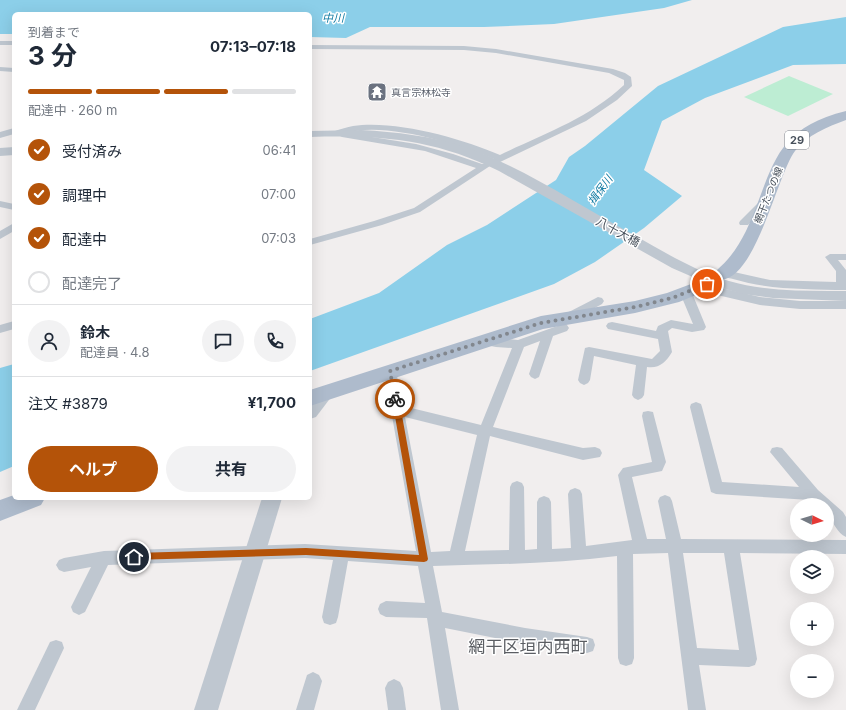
<!DOCTYPE html>
<html lang="ja">
<head>
<meta charset="utf-8">
<style>
	:root { --surface:#fff; --page:#f2f2f3; --text:#1f2937; --muted:#747a83; --line:#e0e1e3; --accent:#b45309 }
	body { margin:0; font-family:Inter,"Noto Sans JP",sans-serif; background:var(--page); color:var(--text); height:100vh; display:flex; flex-direction:column; font-size:15px; white-space:nowrap }
	* { box-sizing:border-box; margin:0 }
	p { font-size:13px; color:var(--muted) }
	.icon { flex:none; width:22px; height:22px; fill:none; stroke:currentColor; stroke-width:2; stroke-linecap:round; stroke-linejoin:round }
	.map { position:relative; flex:1; overflow:hidden }
	.sheet { position:absolute; left:12px; top:12px; width:300px; height:488px; display:flex; flex-direction:column; background:var(--surface); border-radius:6px; box-shadow:0 4px 16px #0002 }
	.sheet>* { flex:none }
	.needle { width:26px; rotate:95deg }
	.controls { position:absolute; left:790px; top:498px; display:grid; gap:8px }
	.controls a { display:grid; place-items:center; width:44px; height:44px; border-radius:50%; background:var(--surface); box-shadow:0 4px 16px #0002; font-size:20px }
	.pin { position:absolute; display:grid; place-items:center; width:34px; height:34px; color:#fff; margin:-17px; border:2px solid #fff; border-radius:50%; box-shadow:0 1px 4px #0007 }
	.courier { position:absolute; display:grid; place-items:center; width:40px; height:40px; margin:-20px; border:3px solid #b45309; border-radius:50%; background:#fff; color:#222; box-shadow:0 1px 5px #0007 }
	.overview em { font-style:normal; font-weight:700 }
	.overview div { display:flex; flex-direction:column-reverse }
	.overview { display:flex; align-items:center; justify-content:space-between; height:68px; padding:0 16px }
	h1 { font-size:26px; font-weight:700; line-height:30px }
	.bar { display:grid; grid-template-columns:repeat(4,1fr); gap:6px 4px; align-content:center; height:48px; padding:0 16px }
	.bar i { height:5px; border-radius:3px; background:var(--line) }
	.bar .on { background:var(--accent) }
	.bar p { grid-column:span 4 }
	.line { display:flex; align-items:center; gap:10px; padding:0 16px; border-top:1px solid var(--line) }
	.line div { flex:1 }
	.round { display:grid; place-items:center; flex:none; width:42px; height:42px; border-radius:21px; background:var(--page) }
	ol { padding:0 16px; list-style:none }
	li { display:flex; align-items:center; gap:12px; height:44px }
	li p { margin-inline-start:auto }
	li .icon { padding:4px; border-radius:50%; background:var(--accent); color:#fff; stroke-width:4 }
	li:last-child { color:var(--muted) }
	li i { width:22px; height:22px; border:2px solid var(--line); border-radius:50% }
	.action { display:flex; gap:8px; margin-top:auto; padding:8px 16px }
	.action a { flex:1; height:46px; border-radius:24px; background:var(--accent); color:#fff; font-size:16px; font-weight:700; line-height:46px; text-align:center }
	.action a+a { background:var(--page); color:var(--text) }
	.map>svg:first-child { display:block }
</style>
</head>
<body>
<div class="map">
<svg width="846" height="710" viewBox="0 0 846 710">
	<rect width="100%" height="100%" fill="#f1eeee"/>
	<polygon fill="#bdedd3" points="789,76 833,94 788,116 744,97"/>
	<g fill="#8ccfe9">
		<polygon points="0,0 692,0 664,8 554,24 484,27 370,27 346,38 310,37 310,14 14,14 14,34 0,34"/>
		<polygon points="846,17 846,64 793,65 705,98 662,121 644,170 682,196 644,228 595,262 554,284 310,371 310,319 379,293 447,245 487,225 556,180 569,157 585,146 658,86 783,27"/>
		<polygon points="14,364 14,466 0,472 0,368"/>
	</g>
	<g fill="none" stroke-linecap="round" stroke-linejoin="round">
		<g fill="#bfc7d0" fill-rule="evenodd">
			<rect x="0" y="41" width="14" height="4"/>
			<path d="M310,45L464,46L496,49L613,69L625,73L631,77L632,86L617,100L586,121L498,163L495,162L494,159C459,144 383,121 347,133L416,144L453,154L482,164H489L490,166L420,212L382,225L310,245V239L374,221L414,208L476,168L425,151L342,137L334,133L335,131C341,129 347,127 353,126C396,120 460,138 500,155C543,134 588,119 624,85V80L609,73L496,53L464,50L310,49Z"/>
			<polygon points="0,67 14,68 14,72 0,71"/>
			<polygon points="14,128 14,134 0,138 0,132"/>
			<polygon points="765,198 768,199 770,201 768,203 748,225 740,225 739,223 740,221 762,199"/>
			<polygon points="0,201 14,204 14,210 0,207"/>
			<polygon points="14,223 14,231 0,239 0,231"/>
			<path d="M830,254H846V260H838L846,270V290C808,289 770,290 733,279C728,278 723,277 720,273L725,270L770,280L836,282V271L825,257Z"/>
			<polygon points="700,283 760,297 800,301 846,301 846,309 800,309 760,305 696,290 695,287 696,284"/>
			<path d="M686,289L690,290L692,293L706,327L704,330L692,332L672,328L668,331L672,352C666,362 659,369 647,367L644,395L642,398L638,400L634,398L632,395L636,365L594,356L590,380L588,383L584,385L580,383L578,380L585,348L589,347L652,359L660,351L658,339L608,329L606,326L608,323L612,322L656,331L658,326L671,320L693,324L680,293L682,290Z"/>
			<polygon points="598,297 602,298 604,301 602,304 573,320 565,320 563,317 565,314"/>
			<polygon points="14,321 14,329 0,333 0,325"/>
			<path d="M563,324L567,325L569,328L567,331L553,336L539,377L535,379L531,377L529,374L540,341L524,347L493,427L583,448L595,447L600,449L602,453L600,457L583,460L490,436L465,551L509,550L510,487L512,483L517,481L522,483L524,487L525,550L537,549V502L539,498L544,496L549,498L551,502L552,549L571,548L568,494L570,490L575,488L580,490L582,494L586,546L632,540L618,475L623,468L652,462L642,416L643,412L648,411L653,412L654,416L666,462L662,471L632,477L647,539H666L658,501L660,497L665,495L670,497L672,501L681,539L846,540V554L740,553L757,659L755,665L749,667L699,665L706,710H688L668,553L633,554L634,658L632,664L626,666L620,664L618,658L617,556C556,564 495,564 433,566L442,612L525,628L587,637L593,639L595,645L593,651L587,653L525,644L445,628L459,710H441L427,618L386,617L380,614L378,609L380,604L386,601L425,603L418,566L348,561L338,617L336,623L330,625L324,623L322,617L333,560L305,558L108,565L85,612L79,615L73,612L71,607L91,567L64,572L59,570L56,565L59,560L64,558L104,551L305,544L416,551L384,371L386,368L390,366L394,368L396,371L403,406L481,425L512,348L496,347L480,344L478,341L480,338L484,337L518,340ZM405,417L477,435L450,551L431,552ZM683,553H724L739,650L697,648Z"/>
			<path d="M696,402L701,404L702,407L722,482L799,487L770,452L772,448L777,447L782,448L818,490L843,512L846,517V537C837,533 834,522 827,516V505H815L810,500L716,494L711,492L690,407L691,404Z"/>
			<polygon points="56,640 62,642 64,648 35,710 17,710 50,642"/>
			<polygon points="313,672 319,675 322,681 314,710 296,710 307,675"/>
			<polygon points="394,679 400,682 403,688 406,710 388,710 385,688 388,682"/>
		</g>
		<g fill="#bfc7d0" fill-rule="evenodd">
			<path d="M361,130C396,132 432,136 465,147C523,167 580,206 634,235C664,252 695,271 729,281C766,292 808,291 846,291V301L773,298L743,294L711,285L672,268L499,171C434,139 381,135 310,137V131Z"/>
			<polygon points="14,147 14,155 0,156 0,148"/>
			<polygon points="327,386 333,388 335,392 316,417 310,419 310,400 321,388"/>
			<polygon points="262,498 282,498 218,710 194,710"/>
		</g>
		<g fill="#aebbcc" fill-rule="evenodd">
			<path d="M846,111V120C827,127 807,135 795,151C777,174 754,289 716,279L713,275C717,269 723,265 728,259C735,251 741,241 746,231C774,171 770,130 846,111Z"/>
			<polygon points="707,278 713,280 716,284 713,288 679,302 635,313 543,329 310,406 310,390 541,316 635,301 667,293"/>
			<polygon points="14,495 14,498 45,498 41,505 0,521 0,500"/>
		</g>
	</g>
	<polygon fill="#b45309" points="395,396 399,399 428,559 427,561 424,562 306,555 131,560 130,557 134,553 306,548 419,555 392,399"/>
	<g fill="none" stroke-linecap="round" stroke-linejoin="round">
		<polyline stroke="#82878e" stroke-width="4" stroke-dasharray="0 7.2" points="395,399 390,371 541,323 635,307 672,298 707,284"/>
	</g>
	<defs>
		<g id="temple-square" transform="scale(1)"><rect x="-9" y="-9" width="18" height="18" rx="4" fill="#6b7280" stroke="#fff"/><path d="M0-6L5-2H3V0L6.5 2.5H4V6H1.5V3h-3V6H-4V2.5H-6.5L-3 0V-2H-5Z" fill="#fff"/></g>
	</defs>
	<g fill-rule="evenodd">
		<use href="#temple-square" x="377" y="92"/>
	</g>
	<g text-anchor="middle" stroke-width="3" stroke-linejoin="round" paint-order="stroke">
		<g font-size="10" fill="#5b616d" stroke="#fff" text-anchor="start">
			<text x="391" y="96">真言宗林松寺</text>
		</g>
		<g font-size="10" fill="#47505b" stroke="#fff">
			<text transform="translate(768 195) rotate(-68)" y="4">網干たつの線</text>
		</g>
		<g font-size="11" font-style="italic" fill="#117ba3" stroke="#fff">
			<text x="333" y="22">中川</text>
			<text transform="translate(600 190) rotate(-54)" y="4">揖保川</text>
		</g>
		<rect fill="#fff" stroke="#7e848c" stroke-width="1" x="785" y="131" width="24" height="18" rx="3"/>
		<g font-size="11" font-weight="bold" fill="#47505b">
			<text x="797" y="144">29</text>
		</g>
		<g font-size="12" fill="#47505b" stroke="#fff">
			<text transform="translate(618 232) rotate(29)" y="4">八十大橋</text>
		</g>
		<g font-size="17" fill="#5b5e63" stroke="#fff">
			<text x="528" y="653">網干区垣内西町</text>
		</g>
	</g>
</svg>
<div class="controls">
<a><svg class="needle" viewBox="-14 -14 28 28"><path d="M0-13l5 13h-10z" fill="#e53935"/><path d="M0 13l5-13h-10z" fill="#747a83"/></svg></a>
<a><svg class="icon" aria-label="layers" viewBox="0 0 24 24"><path d="M12 4l9 5-9 5-9-5zM3 14l9 5 9-5"/></svg></a>
<a>+</a>
<a>−</a>
</div>
<div class="pin" style="left:707px;top:284px;background:#ea580c"><svg class="icon" aria-label="bag" viewBox="0 0 24 24"><path d="M5 8h14l-1 12H6zM9 8a3 3 0 0 1 6 0"/></svg></div>
<div class="pin" style="left:134px;top:557px;background:#1f2937"><svg class="icon" aria-label="home" viewBox="0 0 24 24"><path d="M3 11l9-7 9 7M6 9v11h12V9"/></svg></div>
<div class="courier" style="left:395px;top:399px"><svg class="icon" aria-label="bike" viewBox="0 0 24 24"><circle cx="6" cy="16" r="4"/><circle cx="18" cy="16" r="4"/><path d="M6 16l4-8h5l3 8M10 8l3 8H6M13 5h3"/></svg></div>
<section class="sheet">
<div class="overview"><div><h1>3 分</h1><p>到着まで</p></div><em>07:13–07:18</em></div>
<div class="bar"><i class="on"></i><i class="on"></i><i class="on"></i><i></i><p>配達中 · 260 m</p></div>
<ol>
<li><svg class="icon" aria-label="check" viewBox="0 0 24 24"><path d="M5 12l5 5 9-10"/></svg>受付済み<p>06:41</p></li>
<li><svg class="icon" aria-label="check" viewBox="0 0 24 24"><path d="M5 12l5 5 9-10"/></svg>調理中<p>07:00</p></li>
<li><svg class="icon" aria-label="check" viewBox="0 0 24 24"><path d="M5 12l5 5 9-10"/></svg>配達中<p>07:03</p></li>
<li><i></i>配達完了</li>
</ol>
<div class="line" style="height:72px"><a class="round"><svg class="icon" aria-label="person" viewBox="0 0 24 24"><circle cx="12" cy="8" r="4"/><path d="M4 21q1-7 8-7t8 7"/></svg></a><div><b>鈴木</b><p>配達員 · 4.8</p></div><a class="round"><svg class="icon" aria-label="chat" viewBox="0 0 24 24"><path d="M4 5h16v11H9l-5 4z"/></svg></a><a class="round"><svg class="icon" aria-label="phone" viewBox="0 0 24 24"><path d="M5 4h4l2 5-3 2q2 4 5 5l2-3 5 2v4C11 20 4 13 5 4z"/></svg></a></div>
<div class="line" style="height:52px"><div>注文 #3879</div><b>¥1,700</b></div>
<div class="action"><a>ヘルプ</a><a>共有</a></div>
</section>
</div>
</body>
</html>
